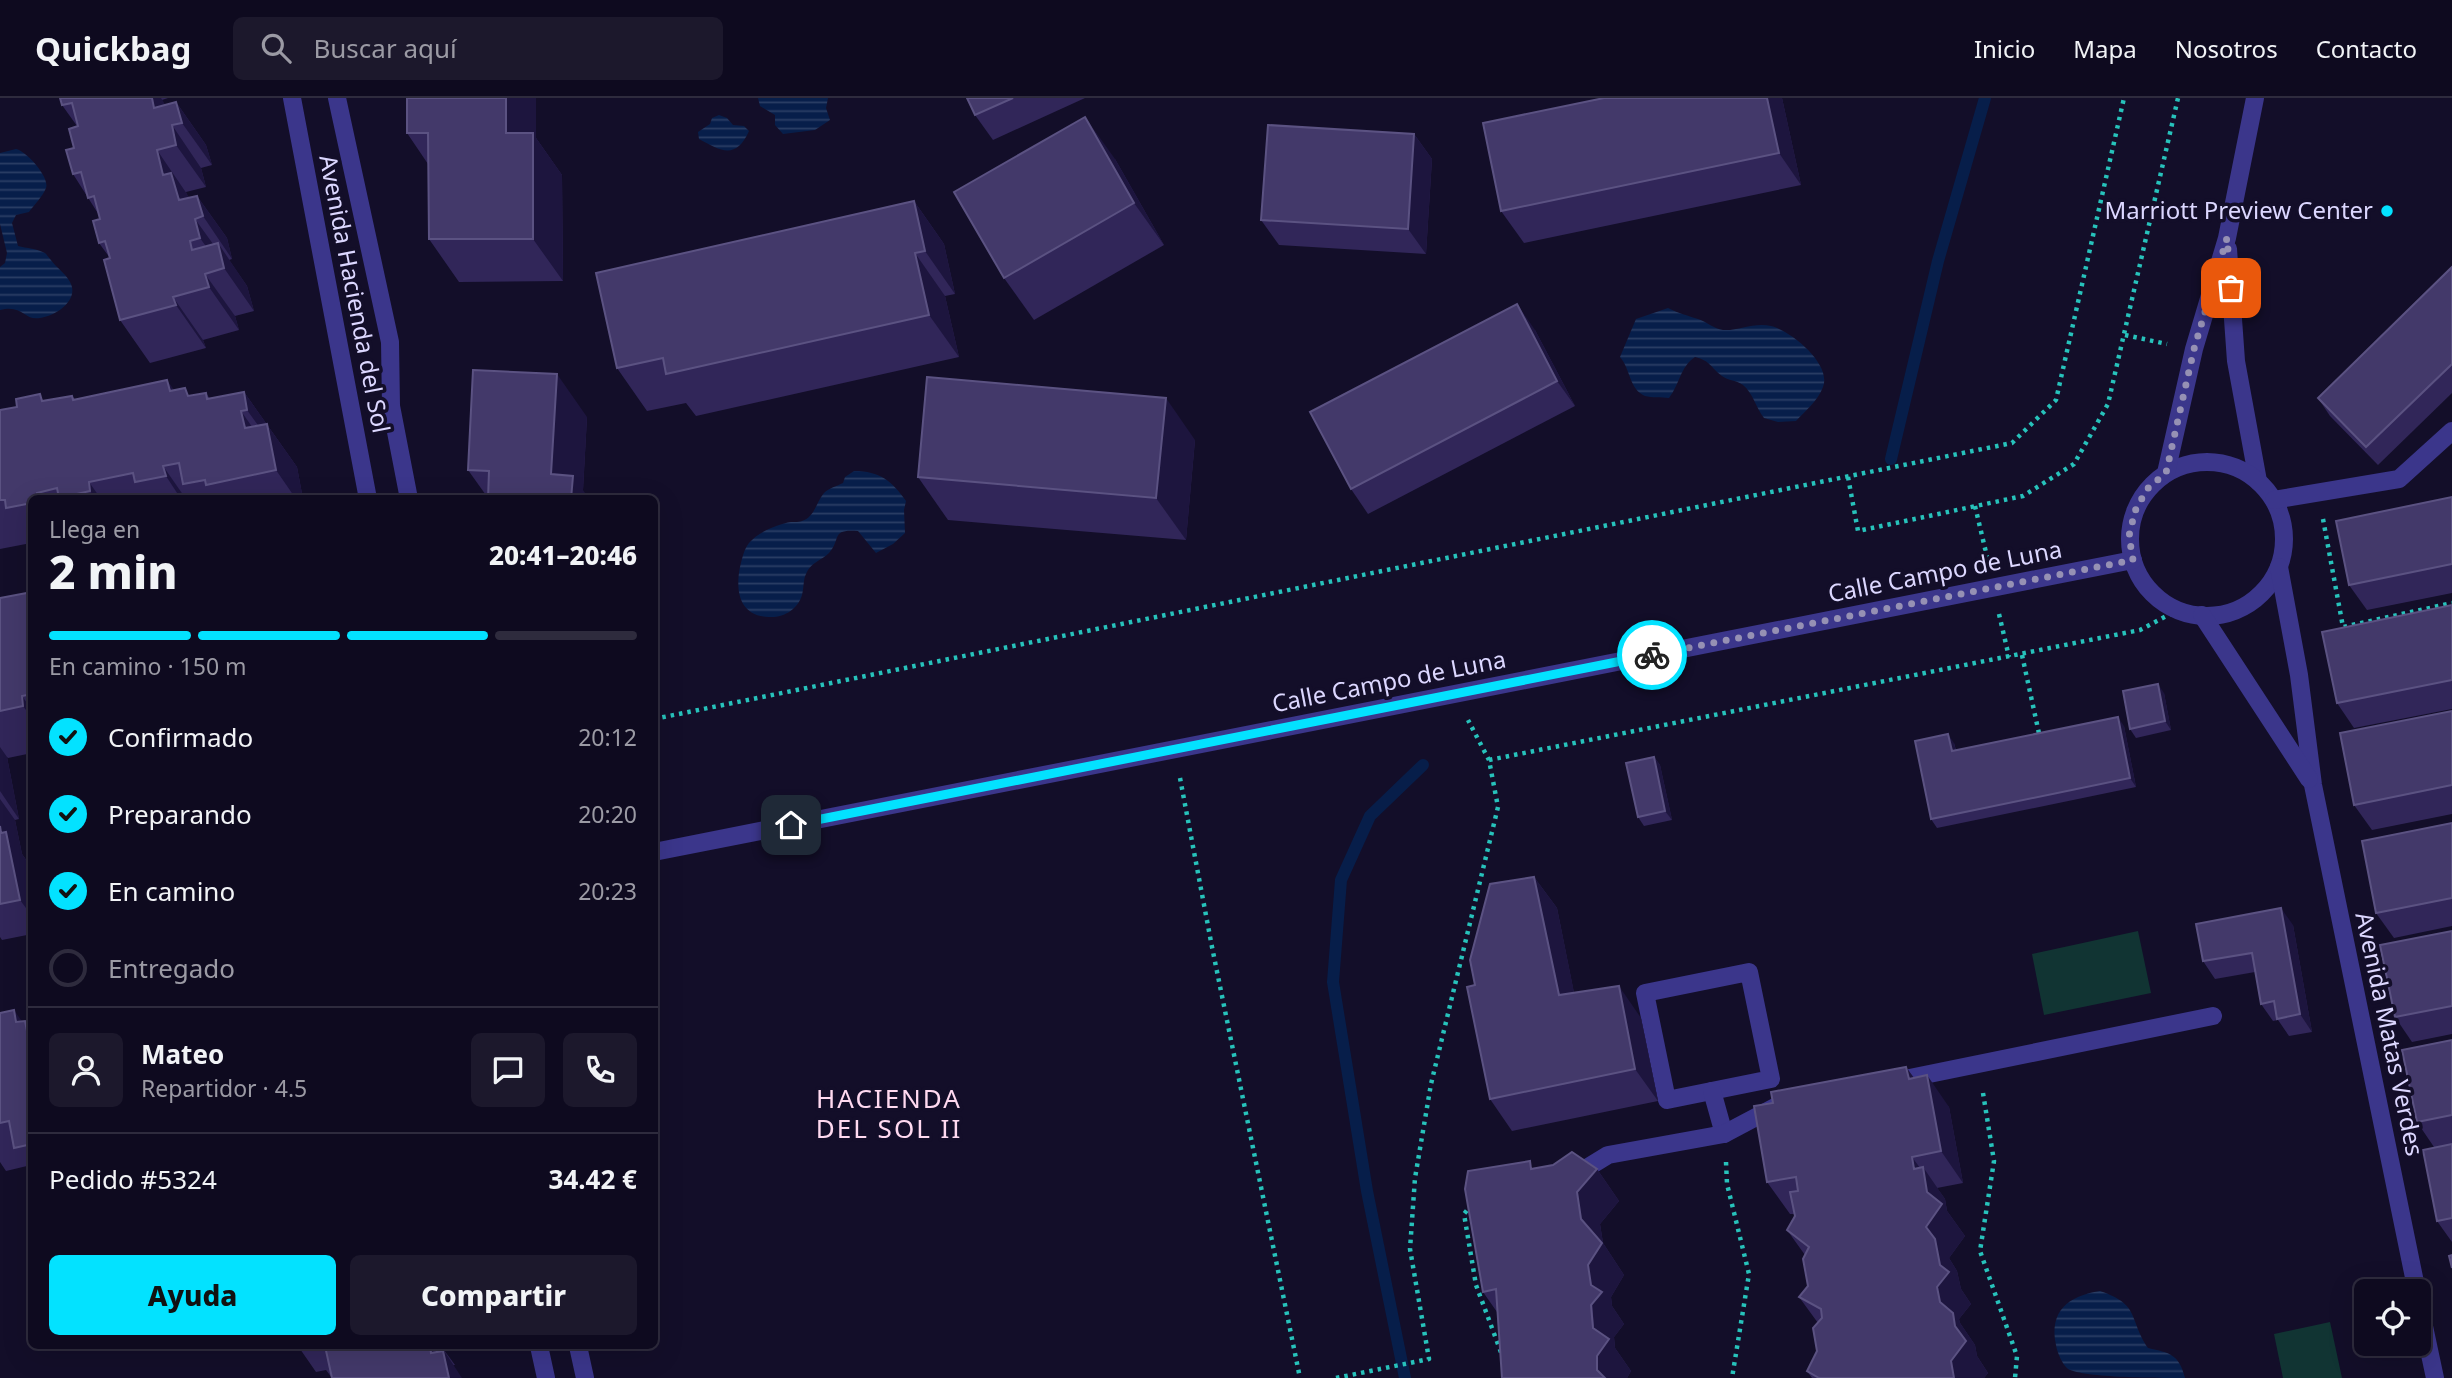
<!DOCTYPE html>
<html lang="es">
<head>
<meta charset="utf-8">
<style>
	:root { --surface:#0e0a1f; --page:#1c182c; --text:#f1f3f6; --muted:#9b9aa4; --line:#2e2b3d; --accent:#03e2ff }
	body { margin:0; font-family:"Noto Sans",sans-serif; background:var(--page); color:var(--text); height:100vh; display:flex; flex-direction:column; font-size:26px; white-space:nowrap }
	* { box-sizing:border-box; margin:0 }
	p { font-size:23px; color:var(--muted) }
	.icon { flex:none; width:38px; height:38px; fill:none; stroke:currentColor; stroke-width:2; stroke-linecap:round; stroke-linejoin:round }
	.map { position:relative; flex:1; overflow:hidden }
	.details { position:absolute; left:28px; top:397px; width:630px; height:854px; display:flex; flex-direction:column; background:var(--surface); border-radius:10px; box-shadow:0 7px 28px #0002,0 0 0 2px var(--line) }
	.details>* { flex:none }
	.controls { position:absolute; left:2354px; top:1181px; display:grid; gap:14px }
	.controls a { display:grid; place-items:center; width:77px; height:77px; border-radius:10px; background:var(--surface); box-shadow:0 7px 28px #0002,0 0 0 2px var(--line); font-size:35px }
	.pin { position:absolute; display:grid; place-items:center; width:60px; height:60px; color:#fff; margin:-30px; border-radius:14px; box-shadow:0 4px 10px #0006 }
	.courier { position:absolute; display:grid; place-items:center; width:70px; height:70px; margin:-35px; border:5px solid #03e2ff; border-radius:50%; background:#fff; color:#222; box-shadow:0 2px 9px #0007 }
	.summary em { font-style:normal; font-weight:800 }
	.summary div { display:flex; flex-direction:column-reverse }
	.summary { display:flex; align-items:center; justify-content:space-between; height:119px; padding:0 21px }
	h1 { font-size:46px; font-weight:800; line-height:52px }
	.bar { display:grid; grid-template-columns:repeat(4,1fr); gap:10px 7px; align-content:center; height:84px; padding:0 21px }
	.bar i { height:9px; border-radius:5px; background:var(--line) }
	.bar .selected { background:var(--accent) }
	.bar p { grid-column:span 4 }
	.line { display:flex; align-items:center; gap:18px; padding:0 21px; border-top:2px solid var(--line) }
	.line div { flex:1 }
	.round { display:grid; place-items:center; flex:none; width:74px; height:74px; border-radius:10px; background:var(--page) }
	ol { padding:0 21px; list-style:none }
	li { display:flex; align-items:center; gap:21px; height:77px }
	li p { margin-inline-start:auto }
	li .icon { padding:7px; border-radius:50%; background:var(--accent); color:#111; stroke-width:4 }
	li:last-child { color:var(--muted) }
	li i { width:38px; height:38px; border:4px solid var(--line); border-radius:50% }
	.cta { display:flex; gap:14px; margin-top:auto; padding:14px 21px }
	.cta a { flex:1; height:80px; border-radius:10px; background:var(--accent); color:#111; font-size:28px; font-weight:800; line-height:80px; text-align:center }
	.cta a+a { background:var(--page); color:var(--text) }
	header { display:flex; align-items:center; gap:42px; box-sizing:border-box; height:98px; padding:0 35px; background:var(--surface); border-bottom:2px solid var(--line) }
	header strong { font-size:33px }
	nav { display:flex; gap:38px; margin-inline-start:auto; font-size:24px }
	.search { width:490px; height:63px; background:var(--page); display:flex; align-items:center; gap:18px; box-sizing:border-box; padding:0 24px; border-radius:10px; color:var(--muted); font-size:26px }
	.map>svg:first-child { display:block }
</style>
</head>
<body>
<header>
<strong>Quickbag</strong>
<div class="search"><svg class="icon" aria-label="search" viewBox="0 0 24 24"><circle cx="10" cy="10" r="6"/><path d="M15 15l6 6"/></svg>Buscar aquí</div>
<nav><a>Inicio</a><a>Mapa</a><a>Nosotros</a><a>Contacto</a></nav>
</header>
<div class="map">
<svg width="2452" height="1280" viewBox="0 0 2452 1280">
	<defs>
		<pattern id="water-rules" width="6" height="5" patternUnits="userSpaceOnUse" patternTransform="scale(1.75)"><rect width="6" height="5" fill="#071e4a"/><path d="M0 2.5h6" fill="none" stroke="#2b3e65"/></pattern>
	</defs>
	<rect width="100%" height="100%" fill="#130e29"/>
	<g fill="#113433">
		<polygon points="2138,833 2151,895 2044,917 2032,856"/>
		<polygon points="2330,1224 2342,1280 2283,1280 2274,1236"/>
	</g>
	<g fill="url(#water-rules)">
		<polygon points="758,0 828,0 826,10 830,22 815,32 783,36 775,27 775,17 760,8"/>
		<path d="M719,17L727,20L733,27L744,28L749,33C736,62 721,53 699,41L698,34L710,26L712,20Z"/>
		<path d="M16,51C26,53 50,79 46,90C43,98 34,107 29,114L16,117L12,125L18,148C26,150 38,151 45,155C48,158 52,164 56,168C60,172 67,178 70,184C80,202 56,218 40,220C24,223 23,206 0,212V169L5,165L7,155L0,126V55Z"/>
		<path d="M1668,210C1680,216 1686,217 1698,221C1707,224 1714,231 1723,232C1739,233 1754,224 1771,228C1791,233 1832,266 1823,289C1818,303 1805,313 1796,323L1778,324L1764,320C1756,310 1753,295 1743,287C1737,282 1728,283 1722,278C1710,269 1711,263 1695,259C1680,269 1680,286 1669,300C1662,299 1652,300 1645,298C1629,291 1631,272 1620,259L1636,221Z"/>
		<path d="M854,373C880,373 892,383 906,403L904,412L905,435L893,446L876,455L858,433C830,431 842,440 829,455C822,462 810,465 806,476C803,482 804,490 802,497C798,511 784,520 769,519C740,518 735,494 740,469C742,461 744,451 749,445C758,434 778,426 791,424C793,424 801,424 802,423C815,419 816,404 824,395C829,390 837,388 843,385L845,379Z"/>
		<path d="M2100,1193C2141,1207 2128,1220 2148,1250C2170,1255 2179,1256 2185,1280C2162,1280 2084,1280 2068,1271C2062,1266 2057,1254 2056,1247C2049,1213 2068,1198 2100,1193Z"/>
	</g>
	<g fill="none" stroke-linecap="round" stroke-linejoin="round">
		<g stroke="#071e4a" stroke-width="12">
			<polyline points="1891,361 1938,163 1985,0"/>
			<polyline points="1405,1280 1367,1093 1333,884 1341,782 1370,718 1423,667"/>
		</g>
		<g stroke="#27c2bb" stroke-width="4.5" stroke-dasharray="3.5 5" stroke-linecap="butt">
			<polyline points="2125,237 2167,246"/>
			<polyline points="1848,379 1858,433 2023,398 2074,366 2108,306 2178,0"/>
			<polyline points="1975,408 1988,463"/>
			<polyline points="2323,421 2343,529 2452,505"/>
			<polyline points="1999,516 2009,559"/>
			<polyline points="2022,557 2040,640"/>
			<polyline points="654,621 2012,345 2056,302 2124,0"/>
			<polyline points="1489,662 2140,532 2174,514"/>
			<polyline points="1180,680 1212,849 1300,1280"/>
			<polyline points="1983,995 1994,1063 1980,1153 2017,1258 2015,1280"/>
			<polyline points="1726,1064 1727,1086 1749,1176 1732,1280"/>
			<polyline points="1472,1106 1464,1116 1476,1187 1502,1257"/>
			<polyline points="1336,1280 1429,1261 1410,1151 1415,1080 1431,986 1498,709 1489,662 1468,622"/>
		</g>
		<g stroke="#3b368b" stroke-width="18">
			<polyline points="292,0 368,401"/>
			<polyline points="337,0 390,244 391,308 409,401"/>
			<polyline points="2228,151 2236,263 2258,383"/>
			<circle cx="2207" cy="441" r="77"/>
			<polyline points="2166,375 2194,251 2227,140 2255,0"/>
			<polyline points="2274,402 2399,381 2452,333"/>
			<polyline points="2279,469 2299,577 2313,687 2417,1194"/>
			<polyline points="2202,517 2309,681"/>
			<polyline points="654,754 2133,462"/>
			<polygon points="1749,874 1771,981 1667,1002 1645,895"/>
			<polyline points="1890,984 2213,918"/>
			<polyline points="1712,993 1724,1036"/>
			<polyline points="1570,1076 1577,1076 1608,1057 1724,1036 1777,1008"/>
			<polyline points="2418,1200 2435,1280"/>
			<polyline points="539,1248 546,1280"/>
			<polyline points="578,1248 585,1280"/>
		</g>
	</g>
	<g fill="#312659">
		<polygon points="60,0 168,0 162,2 164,7 176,4 206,47 212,67 201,70 206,89 186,94 187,97 189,100 197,98 227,140 232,161 229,162 247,188 254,213 235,218 239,232 203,242 206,250 150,265 120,222 110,160 99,145 100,121 99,117 73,76 74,50 77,28 62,7"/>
		<polygon points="407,0 536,0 536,40 562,77 563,183 459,184 429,141 428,66 407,35"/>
		<polygon points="967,0 1085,0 993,42 975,17"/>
		<polygon points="1604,0 1782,0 1801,87 1524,145 1501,113"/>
		<polygon points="1414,36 1432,61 1426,156 1279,147 1261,122"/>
		<polygon points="1115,61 1164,147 1034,222 1004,180"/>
		<polygon points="914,103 944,146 955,196 945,198 959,259 696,318 686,305 647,313 617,270"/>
		<polygon points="2452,169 2452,295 2378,367 2330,318 2318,300"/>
		<polygon points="1535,232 1575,308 1368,416 1351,391"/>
		<polygon points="174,292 191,298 206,295 210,301 244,294 297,369 303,401 32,401 32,446 31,445 0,451 0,312 72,298 75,301"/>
		<polygon points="587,319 583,392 488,400 468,372"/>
		<polygon points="1195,342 1186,442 948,422 918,379"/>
		<polygon points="2452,399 2452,495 2367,512 2349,487"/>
		<polygon points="32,494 32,655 8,660 7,659 19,721 15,722 22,756 29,766 32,780 32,836 2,842 0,839 0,500"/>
		<polygon points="2452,507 2452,611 2354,630 2337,605"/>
		<polygon points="2164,595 2171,632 2136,640 2130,631"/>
		<polygon points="2452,613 2452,716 2372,732 2354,707"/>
		<polygon points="2124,628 2136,689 1937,730 1931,721 1954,645 1956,652"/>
		<polygon points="1654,659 1660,667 1672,722 1644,728 1638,719"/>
		<polygon points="2452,725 2452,828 2394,840 2376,815"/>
		<polygon points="1534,779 1557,810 1574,895 1641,920 1658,1003 1512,1033 1490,1001 1475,887"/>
		<polygon points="2293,827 2312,934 2289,938 2278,922 2273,923 2261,906 2255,874 2215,881 2203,863"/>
		<polygon points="2452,833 2452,936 2412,944 2395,919"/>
		<polygon points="0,915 22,923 32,932 32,1075 27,1068 6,1073 0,1064"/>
		<polygon points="2452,942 2452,1144 2437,1123 2434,1049 2417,1024"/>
		<polygon points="1906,969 1914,980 1949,1009 1963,1085 1937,1090 1945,1101 1947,1113 1965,1138 1949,1160 1957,1173 1961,1191 1971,1206 1959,1221 1960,1225 1975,1247 1977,1258 1988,1275 1984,1280 1812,1280 1807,1273 1817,1253 1818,1225 1799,1199 1808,1188 1805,1157 1787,1132 1795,1118 1795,1116 1790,1116 1767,1084 1773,1005"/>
		<polygon points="1535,1070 1597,1071 1619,1103 1600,1126 1603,1145 1624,1177 1611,1199 1612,1208 1624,1226 1614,1239 1615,1250 1631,1273 1627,1280 1502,1280 1497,1214 1483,1194"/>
		<polygon points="298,1248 441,1248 455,1267 332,1280 326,1272 316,1274"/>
	</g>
	<g fill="#1d153e">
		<polygon points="150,0 161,0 177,25 172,27 201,70 206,89 176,47 154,10"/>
		<polygon points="506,0 536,0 536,40 562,77 563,183 533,141 506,35"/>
		<polygon points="1767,0 1782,0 1801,87 1779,55"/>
		<polygon points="176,4 206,47 212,67 182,25"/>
		<polygon points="1085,19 1115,61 1164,147 1134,105"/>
		<polygon points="1414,36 1432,61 1426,156 1408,131"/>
		<polygon points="157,52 202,118 195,121 221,157 218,145 247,188 254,213 224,170 222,171 200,140 163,77"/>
		<polygon points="197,98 227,140 232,161 203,118"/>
		<polygon points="914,103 944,146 955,196 925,153"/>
		<polygon points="915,155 945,198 959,259 929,217"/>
		<polygon points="205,176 235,218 239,232 209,189"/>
		<polygon points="173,199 203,242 206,250 176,207"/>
		<polygon points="1517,206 1535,232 1575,308 1557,283"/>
		<polygon points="557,276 587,319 583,392 589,401 568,401 551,376"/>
		<polygon points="167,282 197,325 170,293"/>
		<polygon points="244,294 297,369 303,401 296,401 276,372 271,345 247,312"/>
		<polygon points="1166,300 1195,342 1186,442 1156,400"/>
		<polygon points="241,313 271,356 245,330"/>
		<polygon points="163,368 186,401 181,401 166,378"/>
		<polygon points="89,384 101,401 96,401 90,393"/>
		<polygon points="2158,586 2164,595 2171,632 2165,623"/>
		<polygon points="22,598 32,612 32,620 23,608"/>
		<polygon points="2118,619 2124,628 2136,689 2130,680"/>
		<polygon points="1948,636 1954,645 1958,662 1952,653"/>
		<polygon points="0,649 7,659 19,721 0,693"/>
		<polygon points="1654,659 1660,667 1672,722 1665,713"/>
		<polygon points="0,701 15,722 22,756 29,766 32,780 32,818 20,802 1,735 0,728"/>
		<polygon points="1534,779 1557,810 1581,929 1559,897"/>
		<polygon points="2281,810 2293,827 2312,934 2300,916"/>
		<polygon points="1619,888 1641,920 1658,1003 1635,971"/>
		<polygon points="14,912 26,929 25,923 32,932 32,946 16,924"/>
		<polygon points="1906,969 1929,1001 1909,981"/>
		<polygon points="1927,977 1949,1009 1963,1085 1941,1053"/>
		<polygon points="1912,1059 1923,1074 1923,1069 1945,1101 1947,1113 1965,1138 1949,1160 1957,1173 1961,1191 1971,1206 1959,1221 1960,1225 1975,1247 1977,1258 1988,1275 1984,1280 1954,1280 1951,1263 1955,1228 1940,1204 1926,1129 1927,1094 1914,1071"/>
		<polygon points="1597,1071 1619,1103 1600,1126 1603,1145 1624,1177 1611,1199 1612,1208 1624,1226 1614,1239 1615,1250 1631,1273 1627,1280 1602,1280 1597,1272 1591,1187 1577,1094"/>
		<polygon points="429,1248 441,1248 462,1280 449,1280 431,1255"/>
	</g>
	<g fill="#43396a" stroke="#5b5282" stroke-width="2">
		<polygon points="60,0 152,0 154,10 176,4 182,25 172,27 176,47 157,52 163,77 171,75 179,102 197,98 203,118 195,121 200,140 190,143 192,152 218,145 224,170 205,176 209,189 173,199 176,207 120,222 104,162 110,160 105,143 99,145 93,123 100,121 94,98 88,100 81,74 73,76 66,52 74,50 69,31 78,28 72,5 62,7"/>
		<polygon points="407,0 506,0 506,35 533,35 533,141 429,141 428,35 407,35"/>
		<polygon points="967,0 1013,0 975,17"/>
		<polygon points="1604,0 1767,0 1779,55 1501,113 1483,25"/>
		<polygon points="1085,19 1134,105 1004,180 954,94"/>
		<polygon points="1268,27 1414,36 1408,131 1261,122"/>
		<polygon points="914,103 925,153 915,155 929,217 666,276 663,260 617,270 596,175"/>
		<polygon points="2452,169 2452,266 2366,349 2318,300"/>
		<polygon points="1517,206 1557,283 1351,391 1310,314"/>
		<polygon points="473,272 557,276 551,376 573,378 571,401 488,401 489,373 468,372"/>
		<polygon points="927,279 1166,300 1156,400 918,379"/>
		<polygon points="167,282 170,293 185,290 188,298 206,295 207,301 244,294 247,312 241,313 245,330 267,326 276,372 206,387 205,382 183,386 179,365 163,368 166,378 135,384 133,375 89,384 90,393 59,400 57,390 37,395 38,401 32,401 32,405 6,410 5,402 0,402 0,312 17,309 16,301 40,296 42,303 72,298 73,302"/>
		<polygon points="2452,399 2452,466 2349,487 2336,423"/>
		<polygon points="32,494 32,596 22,598 23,608 0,613 0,500"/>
		<polygon points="2452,507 2452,582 2337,605 2322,534"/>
		<polygon points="2158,586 2165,623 2130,631 2123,593"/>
		<polygon points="2452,613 2452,687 2354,707 2340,635"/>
		<polygon points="2118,619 2130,680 1931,721 1915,643 1948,636 1952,653"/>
		<polygon points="1654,659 1665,713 1638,719 1626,665"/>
		<polygon points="2452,725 2452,800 2376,815 2362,743"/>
		<polygon points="0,728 1,735 6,734 20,802 0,806"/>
		<polygon points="1534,779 1559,897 1619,888 1635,971 1490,1001 1467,889 1475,887 1470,862 1490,786"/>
		<polygon points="2281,810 2300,916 2277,921 2274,903 2261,906 2252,855 2203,863 2196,826"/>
		<polygon points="2452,833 2452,908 2395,919 2380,847"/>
		<polygon points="14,912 16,924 25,923 27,933 32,932 32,1046 14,1050 9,1023 0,1025 0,915"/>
		<polygon points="2452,942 2452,1017 2417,1024 2402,952"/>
		<polygon points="1906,969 1909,981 1927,977 1941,1053 1912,1059 1914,1071 1923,1069 1927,1094 1942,1106 1926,1129 1935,1141 1940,1167 1949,1174 1937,1189 1940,1204 1953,1215 1955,1228 1966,1243 1951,1263 1954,1280 1819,1280 1807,1273 1817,1253 1813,1230 1822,1220 1821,1211 1799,1199 1808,1188 1803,1161 1809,1149 1787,1132 1795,1118 1790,1094 1798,1093 1796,1079 1767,1084 1754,1008 1773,1005 1771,994"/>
		<polygon points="2452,1046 2452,1120 2437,1123 2423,1052"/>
		<polygon points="1572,1054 1597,1071 1577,1094 1581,1121 1602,1145 1588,1167 1591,1187 1602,1194 1591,1207 1593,1230 1609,1241 1597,1258 1597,1272 1605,1280 1502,1280 1496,1191 1483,1194 1465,1091 1468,1073 1530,1063 1531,1071 1553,1067"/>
		<polygon points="2452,1157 2452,1170 2449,1158"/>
		<polygon points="311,1248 323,1248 311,1251"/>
		<polygon points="325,1248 430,1248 431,1255 443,1253 449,1280 332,1280"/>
	</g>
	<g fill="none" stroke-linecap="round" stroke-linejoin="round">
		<polyline stroke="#9691b4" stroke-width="7" stroke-dasharray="0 12.6" points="1652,557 2133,462 2129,438 2135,413 2147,391 2166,375 2194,251 2227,140 2231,190"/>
		<polyline stroke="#03e2ff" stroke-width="9" points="791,727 1652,557"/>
	</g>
	<circle fill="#03e2ff" stroke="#130e29" stroke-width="2.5" cx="2387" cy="113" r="7"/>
	<g text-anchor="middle" stroke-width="7" stroke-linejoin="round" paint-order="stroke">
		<g font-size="24" fill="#dcd7ff" stroke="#130e29" text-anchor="end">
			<text x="2373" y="121">Marriott Preview Center</text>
		</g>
		<g font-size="24" fill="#dcd7ff" stroke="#130e29">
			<text transform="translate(354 196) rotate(79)" y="8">Avenida Hacienda del Sol</text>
			<text transform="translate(1945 474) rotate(-11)" y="8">Calle Campo de Luna</text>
			<text transform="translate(1389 584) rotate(-11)" y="8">Calle Campo de Luna</text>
			<text transform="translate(2389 936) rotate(78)" y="8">Avenida Matas Verdes</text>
		</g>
		<g font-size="26" letter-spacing="2" fill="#ffd9f0" stroke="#130e29">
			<text x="889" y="1010">HACIENDA<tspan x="889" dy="30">DEL SOL II</tspan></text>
		</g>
	</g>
</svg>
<div class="controls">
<a><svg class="icon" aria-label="locate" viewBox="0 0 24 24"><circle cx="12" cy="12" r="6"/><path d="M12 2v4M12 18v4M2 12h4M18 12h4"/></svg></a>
</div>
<div class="pin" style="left:2231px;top:190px;background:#ea580c"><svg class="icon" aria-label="bag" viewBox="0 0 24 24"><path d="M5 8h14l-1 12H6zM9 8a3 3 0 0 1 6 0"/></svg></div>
<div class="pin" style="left:791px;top:727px;background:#1f2937"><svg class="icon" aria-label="home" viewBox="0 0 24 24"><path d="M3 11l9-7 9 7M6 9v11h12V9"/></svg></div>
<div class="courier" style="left:1652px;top:557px"><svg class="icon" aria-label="bike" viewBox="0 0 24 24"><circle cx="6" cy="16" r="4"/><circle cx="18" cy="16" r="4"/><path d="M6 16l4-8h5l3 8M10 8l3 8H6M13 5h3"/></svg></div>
<section class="details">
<div class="summary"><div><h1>2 min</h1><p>Llega en</p></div><em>20:41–20:46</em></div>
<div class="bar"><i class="selected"></i><i class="selected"></i><i class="selected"></i><i></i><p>En camino · 150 m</p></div>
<ol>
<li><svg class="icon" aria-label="check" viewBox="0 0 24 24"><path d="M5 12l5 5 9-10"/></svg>Confirmado<p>20:12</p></li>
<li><svg class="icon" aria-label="check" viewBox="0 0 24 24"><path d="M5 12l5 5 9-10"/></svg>Preparando<p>20:20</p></li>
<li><svg class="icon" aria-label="check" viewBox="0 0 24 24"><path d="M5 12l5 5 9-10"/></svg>En camino<p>20:23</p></li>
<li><i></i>Entregado</li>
</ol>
<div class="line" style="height:126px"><a class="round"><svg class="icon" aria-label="person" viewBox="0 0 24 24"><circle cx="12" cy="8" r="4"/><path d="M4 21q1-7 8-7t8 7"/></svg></a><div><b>Mateo</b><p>Repartidor · 4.5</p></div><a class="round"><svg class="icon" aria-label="chat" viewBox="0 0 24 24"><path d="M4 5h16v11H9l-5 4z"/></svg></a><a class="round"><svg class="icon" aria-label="phone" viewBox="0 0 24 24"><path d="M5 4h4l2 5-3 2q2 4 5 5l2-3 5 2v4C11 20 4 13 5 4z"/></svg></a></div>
<div class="line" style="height:91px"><div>Pedido #5324</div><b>34.42 €</b></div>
<div class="cta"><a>Ayuda</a><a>Compartir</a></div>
</section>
</div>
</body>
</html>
